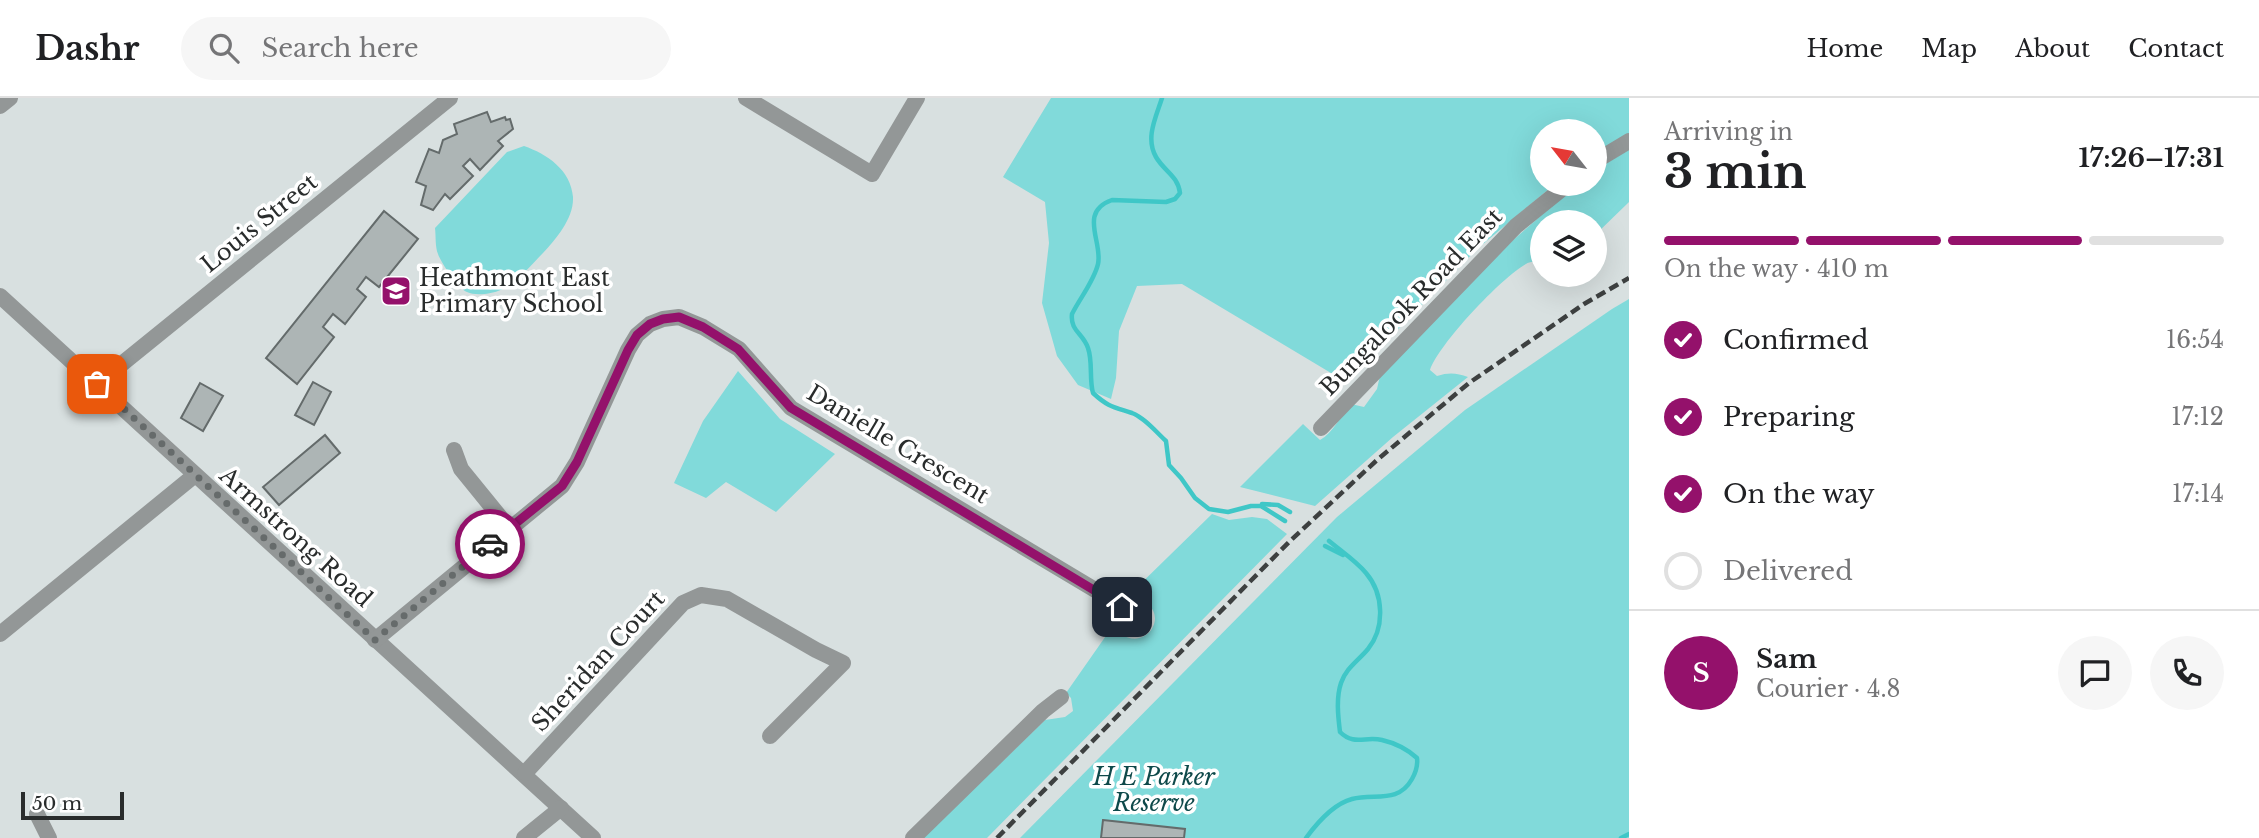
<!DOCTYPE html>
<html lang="en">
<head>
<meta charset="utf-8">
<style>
	:root { --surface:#fff; --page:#f6f6f6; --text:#202124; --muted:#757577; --line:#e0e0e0; --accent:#94116b }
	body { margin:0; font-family:"Libre Baskerville",serif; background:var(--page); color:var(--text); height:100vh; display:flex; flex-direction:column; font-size:26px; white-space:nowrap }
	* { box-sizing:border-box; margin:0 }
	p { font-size:23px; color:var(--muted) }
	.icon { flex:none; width:38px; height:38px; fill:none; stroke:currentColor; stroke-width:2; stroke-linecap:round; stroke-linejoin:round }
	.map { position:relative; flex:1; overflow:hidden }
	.drawer { display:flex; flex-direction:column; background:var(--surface); width:630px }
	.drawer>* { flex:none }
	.needle { width:46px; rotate:301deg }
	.tools { position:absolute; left:1530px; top:21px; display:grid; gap:14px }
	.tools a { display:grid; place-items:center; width:77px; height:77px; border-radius:50%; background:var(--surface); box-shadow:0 7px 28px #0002; font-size:35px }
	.scale { position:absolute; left:21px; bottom:18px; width:103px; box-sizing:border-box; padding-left:7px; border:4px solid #292c2c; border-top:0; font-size:19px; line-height:24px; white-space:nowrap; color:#292c2c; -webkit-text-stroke:5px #fff; paint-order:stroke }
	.pin { position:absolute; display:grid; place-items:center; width:60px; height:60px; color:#fff; margin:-30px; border-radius:14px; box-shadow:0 4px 10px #0006 }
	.courier { position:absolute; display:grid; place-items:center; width:70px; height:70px; margin:-35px; border:5px solid #94116b; border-radius:50%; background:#fff; color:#222; box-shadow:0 2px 9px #0007 }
	.head em { font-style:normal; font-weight:700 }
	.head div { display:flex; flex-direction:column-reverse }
	.head { display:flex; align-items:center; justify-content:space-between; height:119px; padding:0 35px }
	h1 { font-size:46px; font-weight:700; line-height:52px }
	.bar { display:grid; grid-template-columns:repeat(4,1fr); gap:10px 7px; align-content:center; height:84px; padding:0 35px }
	.bar i { height:9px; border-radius:5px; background:var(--line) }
	.bar .selected { background:var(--accent) }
	.bar p { grid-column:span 4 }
	.line { display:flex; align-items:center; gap:18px; padding:0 35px; border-top:2px solid var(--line) }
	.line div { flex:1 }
	.round { display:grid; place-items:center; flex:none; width:74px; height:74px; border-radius:37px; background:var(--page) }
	ol { padding:0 35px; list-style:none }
	li { display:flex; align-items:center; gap:21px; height:77px }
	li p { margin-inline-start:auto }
	li .icon { padding:7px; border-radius:50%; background:var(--accent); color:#fff; stroke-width:4 }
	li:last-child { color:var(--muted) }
	li i { width:38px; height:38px; border:4px solid var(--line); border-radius:50% }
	header { display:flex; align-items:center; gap:42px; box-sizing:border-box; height:98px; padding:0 35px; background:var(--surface); border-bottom:2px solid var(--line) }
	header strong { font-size:33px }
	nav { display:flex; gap:38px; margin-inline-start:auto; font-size:24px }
	.search { width:490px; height:63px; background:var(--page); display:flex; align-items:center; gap:18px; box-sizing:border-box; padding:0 24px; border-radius:38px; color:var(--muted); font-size:26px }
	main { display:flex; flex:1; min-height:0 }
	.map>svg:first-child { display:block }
</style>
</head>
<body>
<header>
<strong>Dashr</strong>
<div class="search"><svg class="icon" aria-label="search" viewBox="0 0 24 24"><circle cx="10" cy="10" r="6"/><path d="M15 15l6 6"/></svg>Search here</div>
<nav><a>Home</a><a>Map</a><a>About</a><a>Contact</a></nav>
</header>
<main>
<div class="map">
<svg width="1629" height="740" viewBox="0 0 1629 740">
	<rect width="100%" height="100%" fill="#d8e0e0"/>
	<g fill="#81dada">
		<polygon points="1051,0 1629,0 1629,36 1594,57 1594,33 1542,33 1542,86 1555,86 1477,151 1346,284 1182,186 1137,188 1119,233 1116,280 1111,301 1078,287 1057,258 1042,205 1049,145 1045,104 1003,79"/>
		<path d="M524,48C547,56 571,72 573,99C574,120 556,141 543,155C530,168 516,186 498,193C490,196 475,198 467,194C459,191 441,165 438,156C435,149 436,138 435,130L507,54Z"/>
		<path d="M1629,50V104L1594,138V124H1542V163C1536,164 1530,163 1526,166C1501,180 1439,246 1430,272L1437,278C1449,274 1457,275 1468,279L1393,339L1315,408L1240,389L1303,326L1320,342C1333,335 1341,317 1351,306L1364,309L1377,291L1381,273L1469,181L1577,86H1594V71Z"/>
		<polygon points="1629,201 1629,740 1020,740 1337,419 1465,312 1612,211"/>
		<polygon points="738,273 780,321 835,356 776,414 726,384 706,400 674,385 703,323"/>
		<path d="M1212,416L1229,422L1252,419L1267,421L1287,436L987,740H923L1045,622L1065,619L1073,613L1071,600L1066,595L1117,522L1120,536C1154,557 1175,500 1126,500Z"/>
	</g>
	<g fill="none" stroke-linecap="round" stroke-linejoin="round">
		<g stroke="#3fc7c7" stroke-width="4.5">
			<path d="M1162,0C1156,19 1145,40 1156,59C1164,73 1178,78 1180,95L1175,101L1166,104L1112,102C1078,114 1103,144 1098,166C1094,183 1080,200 1072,216C1070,233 1083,235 1088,250C1093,264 1089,281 1093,295C1108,309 1114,309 1132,315C1145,320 1156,334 1166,343L1169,367L1181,380L1195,400L1209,411L1228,414L1251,408H1261L1285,423"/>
			<polyline points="1262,406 1278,407 1290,414"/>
			<polyline points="1325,448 1343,457"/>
			<path d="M1306,740C1317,725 1333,706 1352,701C1375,695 1398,706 1412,681C1416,674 1418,668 1417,660C1407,651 1395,645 1382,642C1365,638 1354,648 1340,634C1338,618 1336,600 1341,585C1346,570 1358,563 1368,551C1385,530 1384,496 1366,475C1356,463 1341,453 1329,443"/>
			<polyline points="1621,740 1629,736"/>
		</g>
	</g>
	<g fill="#adb5b5" stroke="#646b6b" stroke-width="2">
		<polygon points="487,14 491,24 505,19 506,22 510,21 513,31 498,43 503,48 480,72 470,61 463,68 473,78 450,101 445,96 433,112 421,107 426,88 416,84 429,51 439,55 443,42 457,36 454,26"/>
		<polygon points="384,113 418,141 379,189 366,179 357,191 366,199 345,226 333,216 323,229 334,239 297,286 266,260"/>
		<polygon points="313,284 331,294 314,327 295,317"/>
		<polygon points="200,285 223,298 203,333 181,320"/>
		<polygon points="325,337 340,355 279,407 263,389"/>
		<polygon points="1103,722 1185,731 1184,740 1101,740"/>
	</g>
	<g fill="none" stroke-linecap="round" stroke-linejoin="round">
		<g stroke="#939797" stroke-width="16">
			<polyline points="746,0 872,76 917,0"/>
			<polyline points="0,8 10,0"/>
			<polyline points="1594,64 1629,43"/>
			<polyline points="0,198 593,740"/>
			<polyline points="97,286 450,0"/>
			<polyline points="1321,330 1516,128 1568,86"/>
			<polyline points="454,352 461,371 509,430"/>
			<polyline points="0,536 195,377"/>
			<polyline points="375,542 562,388 577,364 628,252 637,237 650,226 663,221 679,219 703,229 739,251 791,310 1122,508 1137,521"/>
			<polyline points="525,675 683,505 701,497 727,501 816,552 843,565 770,638"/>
			<polyline points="37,716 49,740"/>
			<polyline points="524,740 561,710"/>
			<polyline points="913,740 1043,613 1061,599"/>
		</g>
		<polyline stroke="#3d4040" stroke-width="4.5" stroke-dasharray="10 5" stroke-linecap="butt" points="997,740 1290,443 1377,362 1469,285 1584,206 1629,180"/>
	</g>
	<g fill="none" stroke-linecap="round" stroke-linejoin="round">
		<polyline stroke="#666b6b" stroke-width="7" stroke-dasharray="0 12.6" points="97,286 375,542 490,446"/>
		<polyline stroke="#94116b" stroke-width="9" points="490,446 562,388 577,364 628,252 637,237 650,226 663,221 679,219 703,229 738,251 791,310 1122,509"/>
	</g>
	<defs>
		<g id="school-square" transform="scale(1.575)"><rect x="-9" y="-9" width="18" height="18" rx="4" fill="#94116b" stroke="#fff"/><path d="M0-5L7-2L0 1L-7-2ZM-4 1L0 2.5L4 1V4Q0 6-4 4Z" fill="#fff"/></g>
	</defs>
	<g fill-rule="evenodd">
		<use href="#school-square" x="396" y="193"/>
	</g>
	<g text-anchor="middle" stroke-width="7" stroke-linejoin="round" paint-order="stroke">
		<g font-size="23" fill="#292c2c" stroke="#fff">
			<text transform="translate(259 125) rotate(-39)" y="8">Louis Street</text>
			<text transform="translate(1411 204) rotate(-46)" y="8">Bungalook Road East</text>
			<text transform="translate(898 346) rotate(31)" y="8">Danielle Crescent</text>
			<text transform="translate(296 439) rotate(42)" y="8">Armstrong Road</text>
			<text transform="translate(598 563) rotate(-47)" y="8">Sheridan Court</text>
		</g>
		<g font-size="23" fill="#292c2c" stroke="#fff" text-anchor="start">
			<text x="419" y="188">Heathmont East<tspan x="419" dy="26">Primary School</tspan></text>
		</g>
		<g font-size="23" font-style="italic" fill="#0e494a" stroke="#fff">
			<text x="1154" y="687">H E Parker<tspan x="1154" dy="26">Reserve</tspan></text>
		</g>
	</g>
</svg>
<div class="tools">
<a><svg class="needle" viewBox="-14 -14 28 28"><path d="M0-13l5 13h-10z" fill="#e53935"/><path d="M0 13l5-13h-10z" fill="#757577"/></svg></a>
<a><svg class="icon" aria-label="layers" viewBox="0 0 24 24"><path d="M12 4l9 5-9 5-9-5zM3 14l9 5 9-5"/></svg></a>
</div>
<div class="scale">50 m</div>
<div class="pin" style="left:97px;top:286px;background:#ea580c"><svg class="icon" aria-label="bag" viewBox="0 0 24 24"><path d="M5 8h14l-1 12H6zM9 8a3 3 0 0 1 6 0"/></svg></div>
<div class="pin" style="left:1122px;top:509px;background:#1f2937"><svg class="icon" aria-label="home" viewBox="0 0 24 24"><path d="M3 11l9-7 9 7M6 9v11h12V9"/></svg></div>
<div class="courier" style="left:490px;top:446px"><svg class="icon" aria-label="car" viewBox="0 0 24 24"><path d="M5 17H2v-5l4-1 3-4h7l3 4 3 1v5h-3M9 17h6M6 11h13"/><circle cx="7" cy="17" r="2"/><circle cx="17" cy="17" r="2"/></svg></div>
</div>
<section class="drawer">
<div class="head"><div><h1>3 min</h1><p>Arriving in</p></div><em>17:26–17:31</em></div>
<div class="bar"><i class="selected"></i><i class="selected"></i><i class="selected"></i><i></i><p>On the way · 410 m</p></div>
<ol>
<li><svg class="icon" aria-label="check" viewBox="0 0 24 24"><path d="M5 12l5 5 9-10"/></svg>Confirmed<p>16:54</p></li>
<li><svg class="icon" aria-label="check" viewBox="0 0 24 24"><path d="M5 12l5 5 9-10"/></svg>Preparing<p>17:12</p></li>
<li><svg class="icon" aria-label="check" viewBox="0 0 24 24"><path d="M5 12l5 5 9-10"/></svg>On the way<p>17:14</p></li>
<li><i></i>Delivered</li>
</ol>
<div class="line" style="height:126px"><b class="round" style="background:var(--accent);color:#fff">S</b><div><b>Sam</b><p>Courier · 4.8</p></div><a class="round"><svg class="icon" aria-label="chat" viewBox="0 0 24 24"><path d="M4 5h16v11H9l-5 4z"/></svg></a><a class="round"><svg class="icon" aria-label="phone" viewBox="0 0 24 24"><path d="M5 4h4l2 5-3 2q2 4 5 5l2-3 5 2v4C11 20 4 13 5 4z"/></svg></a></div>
</section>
</main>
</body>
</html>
